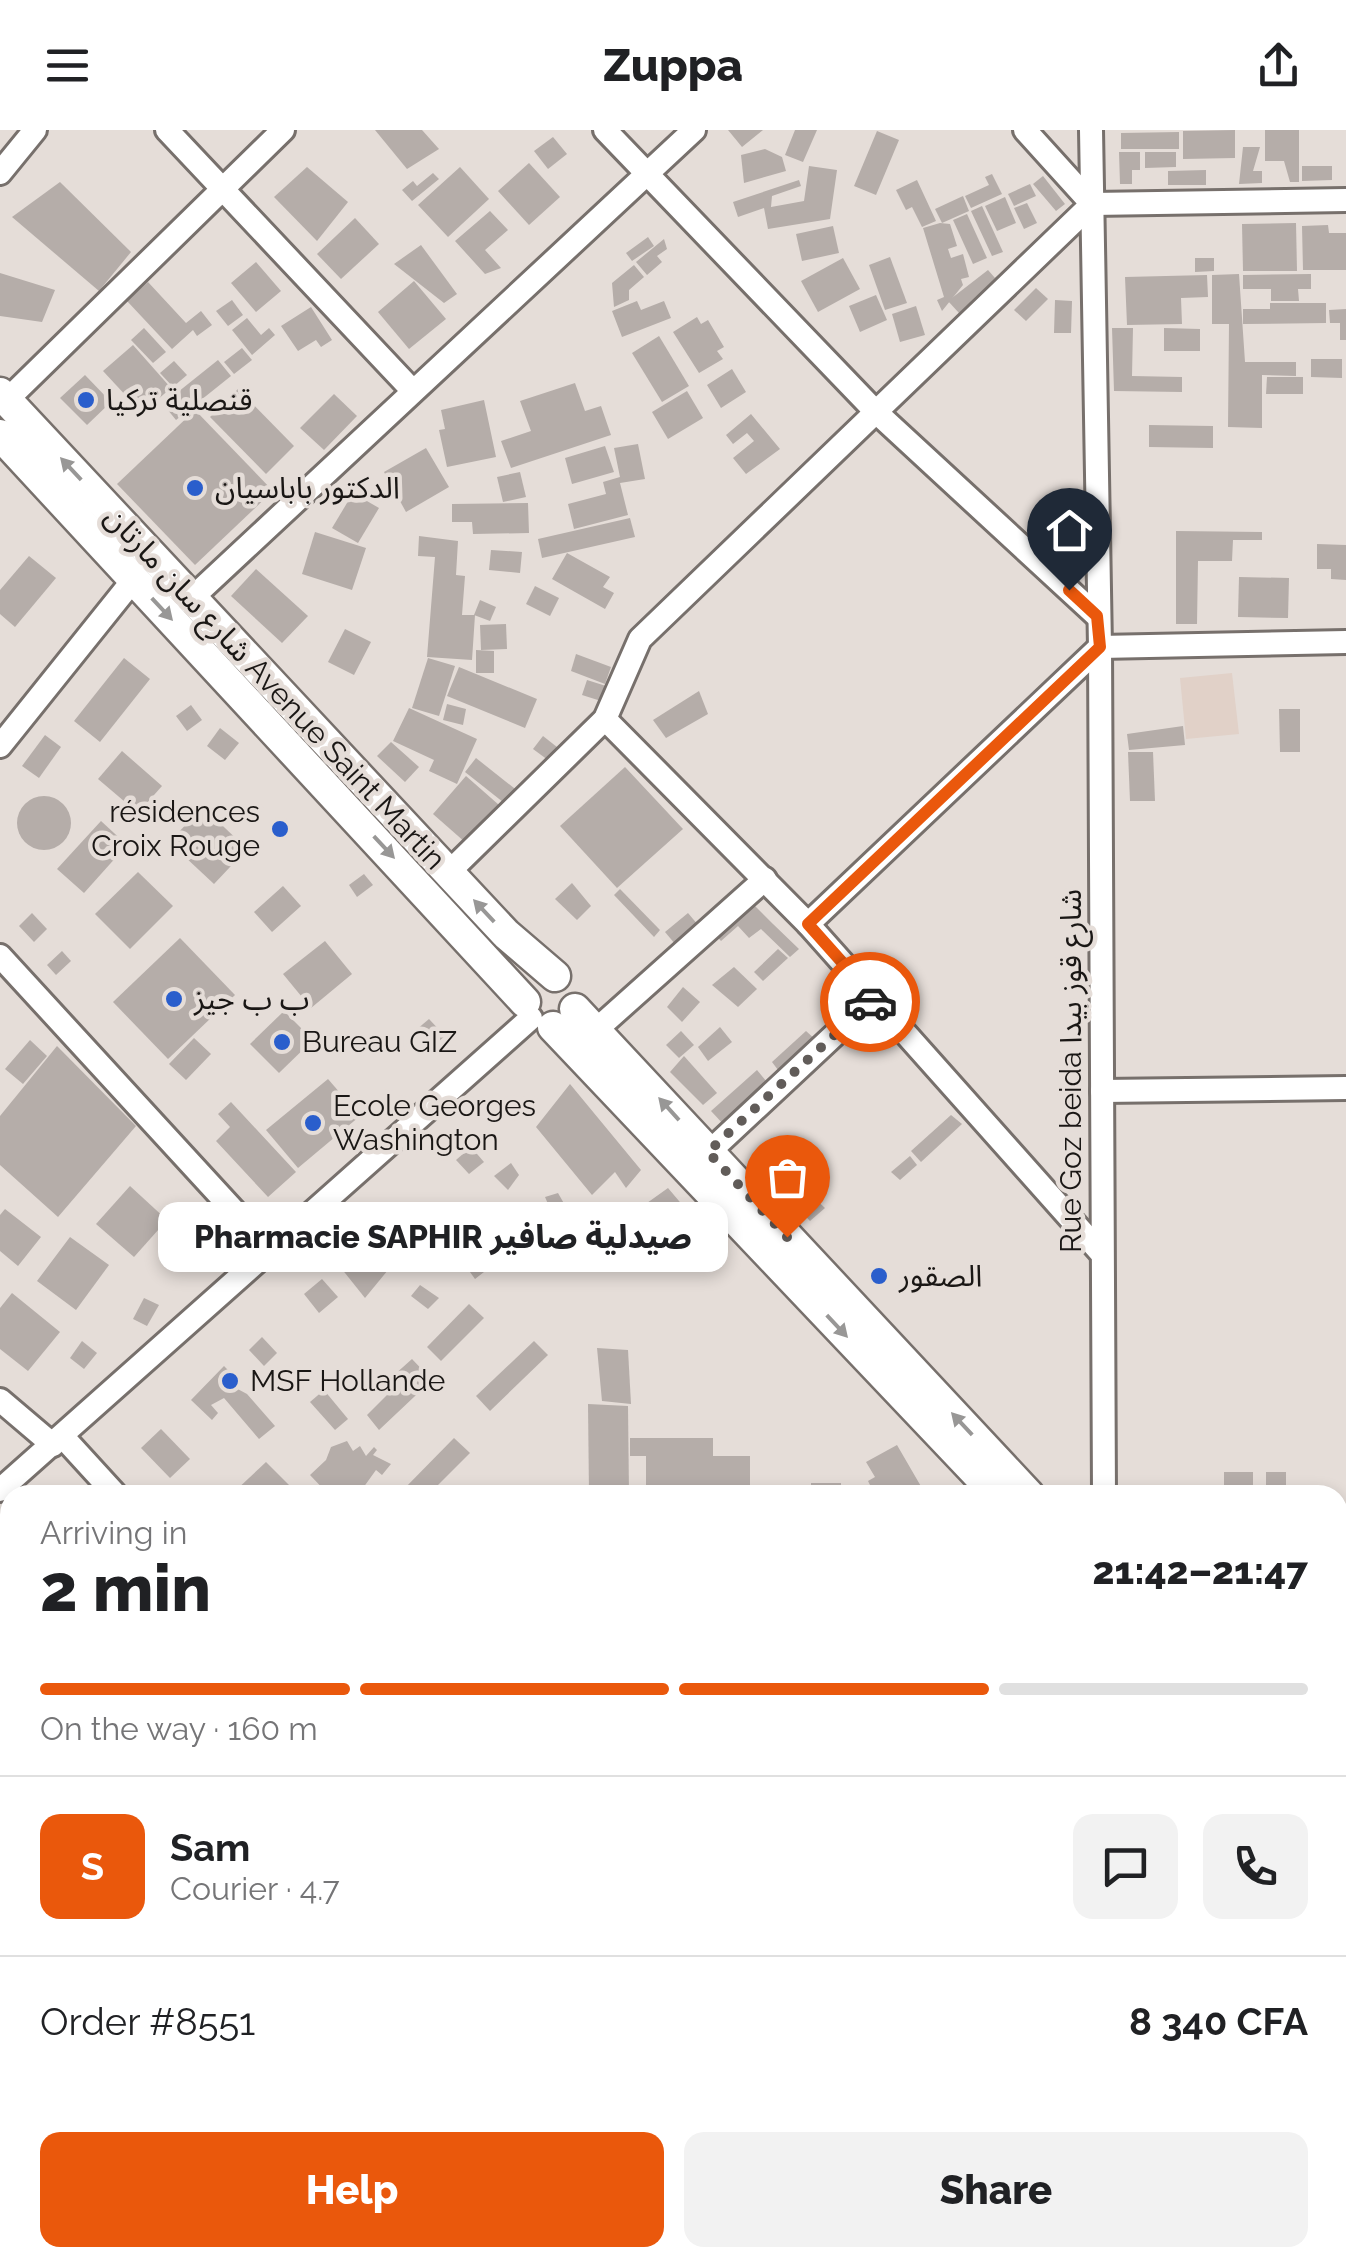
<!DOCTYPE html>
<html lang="en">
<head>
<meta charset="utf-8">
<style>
	:root { --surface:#fff; --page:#f2f2f2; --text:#202124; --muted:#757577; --line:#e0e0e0; --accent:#ea580c }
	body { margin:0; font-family:Raleway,"Noto Sans Arabic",sans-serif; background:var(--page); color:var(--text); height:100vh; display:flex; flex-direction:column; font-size:38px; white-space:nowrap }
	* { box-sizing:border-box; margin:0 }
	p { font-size:32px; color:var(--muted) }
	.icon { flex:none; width:55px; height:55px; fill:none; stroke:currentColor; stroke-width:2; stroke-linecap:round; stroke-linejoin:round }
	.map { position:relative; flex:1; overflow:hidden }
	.details { position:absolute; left:0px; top:1355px; width:1348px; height:782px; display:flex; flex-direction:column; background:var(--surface); border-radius:30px 30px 0 0; box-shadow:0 5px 15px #0003 }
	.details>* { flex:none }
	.pin { position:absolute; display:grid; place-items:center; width:85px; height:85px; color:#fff; margin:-102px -42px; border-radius:50% 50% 50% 0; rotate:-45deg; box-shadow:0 0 10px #0007 }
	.pin .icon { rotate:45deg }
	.courier { position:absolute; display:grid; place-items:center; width:100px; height:100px; margin:-50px; border:8px solid #ea580c; border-radius:50%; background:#fff; color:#222; box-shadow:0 2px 12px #0007 }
	.bubble { position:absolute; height:70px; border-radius:20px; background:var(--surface); box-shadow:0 5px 15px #0003; font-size:32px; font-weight:800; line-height:70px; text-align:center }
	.summary em { font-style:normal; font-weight:800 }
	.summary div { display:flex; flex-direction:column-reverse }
	.summary { display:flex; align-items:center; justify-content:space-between; height:170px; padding:0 40px }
	h1 { font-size:65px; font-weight:800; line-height:75px }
	.bar { display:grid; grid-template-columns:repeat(4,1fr); gap:15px 10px; align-content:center; height:120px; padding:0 40px }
	.bar i { height:12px; border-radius:8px; background:var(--line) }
	.bar .on { background:var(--accent) }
	.bar p { grid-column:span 4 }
	.line { display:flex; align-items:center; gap:25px; padding:0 40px; border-top:2px solid var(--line) }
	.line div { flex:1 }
	.round { display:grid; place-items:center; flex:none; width:105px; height:105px; border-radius:20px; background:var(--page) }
	.cta { display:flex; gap:20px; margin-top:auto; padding:20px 40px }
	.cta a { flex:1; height:115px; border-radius:20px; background:var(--accent); color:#fff; font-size:40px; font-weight:800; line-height:115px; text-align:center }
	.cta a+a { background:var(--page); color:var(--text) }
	header { display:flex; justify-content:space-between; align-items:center; height:130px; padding:0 40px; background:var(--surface); font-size:45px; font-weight:800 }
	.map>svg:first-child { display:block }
</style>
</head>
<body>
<header><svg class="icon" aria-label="menu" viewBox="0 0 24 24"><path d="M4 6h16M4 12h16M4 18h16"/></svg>Zuppa<svg class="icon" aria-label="share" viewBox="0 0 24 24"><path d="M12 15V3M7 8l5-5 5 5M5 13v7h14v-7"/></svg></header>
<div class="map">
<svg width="1346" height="2137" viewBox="0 0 1346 2137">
	<rect width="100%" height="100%" fill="#e5ddd8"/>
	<polygon fill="#e1d1c8" points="1232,543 1239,604 1186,609 1180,548"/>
	<polygon fill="#e8a378" points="10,1498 10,2128 150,2128 150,2137 0,2137 0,1507"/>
	<g fill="#c67e4f">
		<polygon points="10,1680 10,1926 0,1918 0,1699"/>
		<path d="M10,2060V2128H83L82,2137H11C7,2106 0,2089 10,2060Z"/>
	</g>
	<g fill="#b5ada9">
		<polygon points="375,0 422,0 439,19 407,39"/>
		<polygon points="728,0 763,0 742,17"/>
		<polygon points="795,0 817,0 803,32 785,25"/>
		<polygon points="1235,0 1235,28 1183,29 1183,1"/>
		<polygon points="1265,0 1299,0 1299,52 1290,52 1284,31 1265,31"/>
		<polygon points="877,1 899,10 876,65 854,56"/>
		<polygon points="1179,2 1179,19 1121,19 1121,3"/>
		<polygon points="553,7 567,24 548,39 534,21"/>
		<polygon points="1243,17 1260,17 1253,41 1262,41 1262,53 1239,54"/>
		<polygon points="765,19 782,27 786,41 744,53 741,25"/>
		<polygon points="1119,22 1140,22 1140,40 1132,40 1132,54 1120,54"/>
		<polygon points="1145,22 1176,22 1176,37 1145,38"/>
		<polygon points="529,33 560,67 529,95 498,61"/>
		<polygon points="809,36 837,40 830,89 768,99 764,78 738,87 733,72 799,50 801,56 772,66 771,77 804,71"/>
		<polygon points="1302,36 1332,36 1332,50 1302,51"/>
		<polygon points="307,37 348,72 317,111 274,67"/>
		<polygon points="460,37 489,69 448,107 418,75"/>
		<polygon points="1206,40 1206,55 1168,55 1168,41"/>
		<polygon points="433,43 439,49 412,71 402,60 413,51 417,56"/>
		<polygon points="992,44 1002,64 971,78 965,66 989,55 985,47"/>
		<polygon points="1043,46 1065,74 1056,81 1033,54"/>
		<polygon points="917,50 936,91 922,97 912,77 906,80 896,60"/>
		<polygon points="60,52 131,122 99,161 12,87"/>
		<polygon points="1030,54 1036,66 1014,76 1008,64"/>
		<polygon points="963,66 969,81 942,93 935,79"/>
		<polygon points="1005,67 1016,93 997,101 985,76"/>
		<polygon points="1027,73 1037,93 1024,99 1014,78"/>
		<polygon points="982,76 1003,122 992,126 971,81"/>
		<polygon points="490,81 508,100 485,120 501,138 485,144 455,111"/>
		<polygon points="967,84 987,128 973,134 953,90"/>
		<polygon points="355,88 379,114 341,149 317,124"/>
		<polygon points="940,93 950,94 957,116 948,119 951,128 963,124 969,147 961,149 963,155 942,181 937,170 944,167 923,98"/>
		<polygon points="1296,93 1297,141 1243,141 1242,94"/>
		<polygon points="1328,95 1329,103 1346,103 1346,140 1303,140 1302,96"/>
		<polygon points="833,96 839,123 802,131 796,104"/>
		<polygon points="648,107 654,116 632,131 626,123"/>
		<polygon points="664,109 667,119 657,126 662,132 647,145 636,132"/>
		<polygon points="421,115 457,164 444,173 394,134"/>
		<polygon points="890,127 907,173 885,180 869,135"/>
		<polygon points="843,128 860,159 818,182 801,151"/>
		<polygon points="1195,128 1214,128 1214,141 1195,142"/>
		<polygon points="256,132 281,161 256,182 231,153"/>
		<polygon points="634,135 644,147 629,160 629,170 614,177 612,153"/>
		<polygon points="988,140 995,148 959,183 948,171"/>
		<polygon points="0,143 55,160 42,192 0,186"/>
		<polygon points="1239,144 1245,232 1296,232 1296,246 1262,245 1262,298 1228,297 1229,194 1212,194 1212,145"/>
		<polygon points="1311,144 1311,159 1298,159 1299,171 1271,171 1271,159 1243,159 1243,145"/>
		<polygon points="1207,145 1208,167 1181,168 1182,194 1127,195 1125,147"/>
		<polygon points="414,151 446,189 409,219 378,182"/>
		<polygon points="148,152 186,193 201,181 212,195 197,206 193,200 172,219 127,171"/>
		<polygon points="1036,158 1048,169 1026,191 1014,180"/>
		<polygon points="876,165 887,190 860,202 849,176"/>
		<polygon points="232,170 243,185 228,196 216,181"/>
		<polygon points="1055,170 1072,171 1071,203 1054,203"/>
		<polygon points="637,171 641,180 664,171 671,188 622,207 612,181"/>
		<polygon points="1270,173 1326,173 1326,193 1243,194 1243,179 1270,179"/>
		<polygon points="916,176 925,205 900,212 892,184"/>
		<polygon points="311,177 332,210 321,217 316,210 298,221 281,196"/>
		<polygon points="1346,179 1346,210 1340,210 1340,193 1330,193 1329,180"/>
		<polygon points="697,187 701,194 708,190 724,217 717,221 723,229 699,243 673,202"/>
		<polygon points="247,188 261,205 269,198 275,205 252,225 232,200"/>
		<polygon points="144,198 166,222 153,233 131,210"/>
		<polygon points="1112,198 1133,198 1132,246 1182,247 1182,262 1114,261"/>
		<polygon points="1164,198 1200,199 1200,221 1164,221"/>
		<polygon points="659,206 689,256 662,272 632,223"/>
		<polygon points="133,215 171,258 142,283 103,241"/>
		<polygon points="242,218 252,230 234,244 224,232"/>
		<polygon points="1311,229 1342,229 1342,248 1311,247"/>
		<polygon points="218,230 231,246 176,290 163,274"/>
		<polygon points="174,231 187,245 173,257 160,243"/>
		<polygon points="732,239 746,262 721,278 707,255"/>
		<polygon points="85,245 111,272 87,295 60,268"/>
		<polygon points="1267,247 1303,247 1303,264 1266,264"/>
		<polygon points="575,253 585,281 601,276 611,305 511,338 501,311 531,301 520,271"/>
		<polygon points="238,259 294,316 266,344 210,287"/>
		<polygon points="687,261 703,288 668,309 652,282"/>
		<polygon points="334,264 357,286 324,320 300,298"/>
		<polygon points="484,270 496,327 447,337 439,300 445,299 441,280"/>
		<polygon points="195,280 273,361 195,435 117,354"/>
		<polygon points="751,284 780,319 746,344 733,328 754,311 747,303 733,314 726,305"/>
		<polygon points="1149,295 1213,296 1213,318 1149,317"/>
		<polygon points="638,314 645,349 620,353 628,385 574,399 568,374 606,364 603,352 620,347 614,318"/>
		<polygon points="605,316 614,342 572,354 565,328"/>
		<polygon points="426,318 449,357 406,382 384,342"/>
		<polygon points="520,342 526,367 503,372 497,347"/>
		<polygon points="353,363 379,378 358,413 332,398"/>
		<polygon points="528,373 529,403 473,404 472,392 452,392 452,374"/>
		<polygon points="630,388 635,407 542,428 538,409"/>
		<polygon points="1176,401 1262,402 1262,410 1233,410 1232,431 1198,431 1197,494 1176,494"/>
		<polygon points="315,402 366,418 352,460 302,444"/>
		<polygon points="419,406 458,411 456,445 465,446 462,485 475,485 472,530 427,527 435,427 418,426"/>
		<polygon points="1317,414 1346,415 1346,450 1331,449 1331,439 1317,439"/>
		<polygon points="491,420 522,422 520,443 489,440"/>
		<polygon points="567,423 610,447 603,457 614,463 605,479 552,449"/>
		<polygon points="29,426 56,448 15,497 0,484 0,460"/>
		<polygon points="256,439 308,486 282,513 231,466"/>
		<polygon points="1239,447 1289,448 1288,488 1238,487"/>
		<polygon points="535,456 559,468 550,486 526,474"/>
		<polygon points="480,470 496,477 490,491 474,485"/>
		<polygon points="506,494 507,519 481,520 480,495"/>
		<polygon points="345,499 371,512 354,545 328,532"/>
		<polygon points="476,520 494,521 494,543 476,543"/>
		<polygon points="576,524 611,537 605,554 571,541"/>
		<polygon points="124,528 150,549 100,612 74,591"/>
		<polygon points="428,528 455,536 439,586 412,578"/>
		<polygon points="459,537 537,569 525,598 447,566"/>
		<polygon points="587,550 606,556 601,571 582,565"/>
		<polygon points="699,561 708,584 666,608 653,590"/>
		<polygon points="447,574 466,579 463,595 443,590"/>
		<polygon points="191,575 202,590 187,601 176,586"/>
		<polygon points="409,578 477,609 457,654 429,641 434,630 393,611"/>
		<polygon points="1279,579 1300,579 1300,622 1280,622"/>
		<polygon points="1183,596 1185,615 1129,620 1127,604"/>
		<polygon points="220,598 239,613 225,630 207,616"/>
		<polygon points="45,605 61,617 39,648 22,636"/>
		<polygon points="543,606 562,621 552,633 533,619"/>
		<polygon points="391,612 419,637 405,652 377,626"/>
		<polygon points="122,621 162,656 138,683 98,649"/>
		<polygon points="1128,622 1153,622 1155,671 1130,671"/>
		<polygon points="476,628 519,662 508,676 465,642"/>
		<polygon points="625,637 683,699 617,758 560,696"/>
		<polygon points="466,646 499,675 466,713 433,684"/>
		<circle cx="44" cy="693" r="27"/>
		<polygon points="203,677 247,719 214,754 169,712"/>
		<polygon points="101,691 127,715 84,763 57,739"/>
		<polygon points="138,742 173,776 130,819 95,784"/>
		<polygon points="364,744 373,755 357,767 349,755"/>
		<polygon points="572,753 591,776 577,790 555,769"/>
		<polygon points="283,756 301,776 272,802 254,782"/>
		<polygon points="620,759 660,800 654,807 614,765"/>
		<polygon points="748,769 773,794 799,819 790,827 761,799 749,808 738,796 721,811 711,800"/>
		<polygon points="32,783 47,799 34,812 19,796"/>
		<polygon points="688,783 704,802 681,821 665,802"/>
		<polygon points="180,808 235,865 168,929 113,872"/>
		<polygon points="325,811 352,844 311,878 283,844"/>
		<polygon points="778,819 788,828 763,851 754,842"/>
		<polygon points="62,821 71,831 56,845 47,835"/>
		<polygon points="734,837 757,859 738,877 712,855"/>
		<polygon points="683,857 700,872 682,892 667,877"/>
		<polygon points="284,881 313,910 279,943 250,914"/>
		<polygon points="429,889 445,906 432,917 416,900"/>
		<polygon points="720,897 732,912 708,931 698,917"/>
		<polygon points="681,901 694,915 679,928 666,915"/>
		<polygon points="806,901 817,911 781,944 772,932"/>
		<polygon points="194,908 211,924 186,950 169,934"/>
		<polygon points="30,910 47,926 23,954 5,939"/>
		<polygon points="57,916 136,996 58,1087 0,1035 0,986"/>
		<polygon points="684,926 717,963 703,975 670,942"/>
		<polygon points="757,940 771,957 725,996 711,981"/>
		<polygon points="328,949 360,986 298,1038 266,1000"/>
		<polygon points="570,954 641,1040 626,1058 615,1042 592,1065 536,997"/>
		<polygon points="231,972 296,1042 268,1067 216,1011 230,997 218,984"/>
		<polygon points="951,985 962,994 921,1032 911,1021"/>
		<polygon points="471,1017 484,1032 469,1044 456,1030"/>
		<polygon points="910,1026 917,1035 900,1050 891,1042"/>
		<polygon points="511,1033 519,1045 508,1060 494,1046"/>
		<polygon points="796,1051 825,1078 810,1091 781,1060"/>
		<polygon points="130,1056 167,1090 134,1127 96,1094"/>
		<polygon points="668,1058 690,1084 635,1140 617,1128 661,1088 647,1073"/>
		<polygon points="558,1063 574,1091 558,1097 545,1067"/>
		<polygon points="5,1079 41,1107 18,1136 0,1121 0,1085"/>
		<polygon points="212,1087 228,1097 217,1114 201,1103"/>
		<polygon points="476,1089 480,1102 465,1114 459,1097"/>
		<polygon points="70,1107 109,1135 76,1180 37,1151"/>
		<polygon points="433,1111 454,1128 432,1141 414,1128"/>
		<polygon points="374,1112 388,1140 365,1168 341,1138"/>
		<polygon points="483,1112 492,1125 478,1134 484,1142 475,1149 460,1128"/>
		<polygon points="322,1149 338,1167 319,1183 304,1164"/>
		<polygon points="420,1155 439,1168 428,1179 411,1166"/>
		<polygon points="12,1163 60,1202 28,1241 0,1219 0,1178"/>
		<polygon points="144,1168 159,1175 147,1196 133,1189"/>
		<polygon points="469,1174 484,1188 441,1231 427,1217"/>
		<polygon points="262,1207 277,1223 264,1236 249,1220"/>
		<polygon points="82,1211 97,1223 84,1239 70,1228"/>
		<polygon points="534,1211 548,1225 490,1281 476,1266"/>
		<polygon points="597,1218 628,1220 631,1274 602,1271"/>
		<polygon points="412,1229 432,1250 379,1300 367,1285 390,1262 384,1254"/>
		<polygon points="224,1236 238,1250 232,1256 247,1264 275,1296 259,1309 224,1268 211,1275 218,1283 212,1290 191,1270"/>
		<polygon points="324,1260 348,1289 335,1300 310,1272"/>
		<polygon points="588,1274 628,1276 629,1365 589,1365"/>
		<polygon points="161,1299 190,1329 170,1348 141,1318"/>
		<polygon points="454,1308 470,1323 428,1365 404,1365 401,1362"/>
		<polygon points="630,1308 713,1308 713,1326 750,1326 750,1365 646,1365 646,1326 630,1326"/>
		<polygon points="347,1311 353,1321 360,1316 366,1326 374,1317 377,1320 373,1325 391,1334 382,1345 376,1340 358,1365 329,1365 310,1345 326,1330 331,1317"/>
		<polygon points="897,1315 926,1365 875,1365 868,1351 875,1347 866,1332"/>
		<polygon points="266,1332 299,1365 237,1365 234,1362"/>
		<polygon points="1224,1342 1253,1342 1253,1365 1213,1365 1213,1357 1224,1357"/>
		<rect x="1266" y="1342" width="20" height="23"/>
		<rect x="811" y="1353" width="30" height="12"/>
		<polygon points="1338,2115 1346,2115 1346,2137 1285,2137 1285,2128 1338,2128"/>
		<polygon points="1029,2128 1077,2128 1078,2137 1030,2137"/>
		<polygon points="1144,2128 1181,2128 1180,2137 1144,2137"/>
	</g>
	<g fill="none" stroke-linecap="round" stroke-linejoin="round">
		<g stroke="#77706c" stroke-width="28">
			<g id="street">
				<polyline points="167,0 412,260"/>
				<polyline points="605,0 875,281 1097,486"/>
				<polyline points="1025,0 1092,74"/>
				<polyline points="1091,0 1100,517 1104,1365"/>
				<polyline points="0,43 35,0"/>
				<polyline points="7,270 283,0"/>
				<polyline points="192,468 694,0"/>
				<polyline points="605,589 808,794 1101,1123"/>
				<polyline points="0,616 134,449"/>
				<polyline points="448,743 605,589 640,509 1092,74 1346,70"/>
				<polyline points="808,794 1100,517 1346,512"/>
				<polyline points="0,826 270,1120"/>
				<polyline points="597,899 765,749"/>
				<polyline points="1102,961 1346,958"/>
				<polyline points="708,1023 874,868"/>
				<polyline points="0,1270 53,1315"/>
				<polyline points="63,1307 116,1365"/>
				<polyline points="0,1360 531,888"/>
				<polyline points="1338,2078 1346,2078"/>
				<polyline points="841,2128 842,2137"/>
				<polyline points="1124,2128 1124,2137"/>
				<polyline points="225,2137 225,2128"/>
			</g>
		</g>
		<g stroke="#77706c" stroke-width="35">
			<g id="secondary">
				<polyline points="0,263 506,804 555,846"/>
				<polyline points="0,305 525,872"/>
				<polyline points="575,879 1029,1365"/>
				<polyline points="553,897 997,1365"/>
				<polyline points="1338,1429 1346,1429"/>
				<polyline points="1338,1454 1346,1454"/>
				<polyline points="1338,1695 1346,1704"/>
				<polyline points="1338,1736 1346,1745"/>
			</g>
		</g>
		<use href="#street" stroke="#fff" stroke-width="22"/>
		<use href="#secondary" stroke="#fff" stroke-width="30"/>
	</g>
	<defs><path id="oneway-solid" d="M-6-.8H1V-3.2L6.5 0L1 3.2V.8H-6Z" transform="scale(2.5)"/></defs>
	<g fill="#989796">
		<use href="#oneway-solid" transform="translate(71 339) rotate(-133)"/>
		<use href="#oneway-solid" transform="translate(162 479) rotate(47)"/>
		<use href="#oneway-solid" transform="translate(384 717) rotate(47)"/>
		<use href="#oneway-solid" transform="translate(484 781) rotate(-133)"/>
		<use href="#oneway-solid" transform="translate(669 979) rotate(-132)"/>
		<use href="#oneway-solid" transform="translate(837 1196) rotate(47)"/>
		<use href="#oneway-solid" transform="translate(962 1294) rotate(-133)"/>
	</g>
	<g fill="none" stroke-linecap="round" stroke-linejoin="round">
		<polyline stroke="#615c59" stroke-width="10" stroke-dasharray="0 18" points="787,1107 708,1022 870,872"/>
		<polyline stroke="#ea580c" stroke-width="12" points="870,872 874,868 808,794 1100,517 1097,486 1069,460"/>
	</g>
	<g fill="#2a5ecc" stroke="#e5ddd8" stroke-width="4">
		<circle cx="86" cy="270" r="10"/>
		<circle cx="195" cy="358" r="10"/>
		<circle cx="280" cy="699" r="10"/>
		<circle cx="174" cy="869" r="10"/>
		<circle cx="282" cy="912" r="10"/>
		<circle cx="313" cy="993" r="10"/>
		<circle cx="879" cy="1146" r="10"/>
		<circle cx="230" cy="1251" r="10"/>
	</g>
	<g text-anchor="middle" stroke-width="9" stroke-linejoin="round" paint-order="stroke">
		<g font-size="30" fill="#1a1715" stroke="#e5ddd8" text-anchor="start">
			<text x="106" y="280">قنصلية تركيا</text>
			<text x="215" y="368">الدكتور باباسيان</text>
			<text x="260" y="692" text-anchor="end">résidences<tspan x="260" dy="34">Croix Rouge</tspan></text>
			<text x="194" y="879">ب ب جيز</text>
			<text x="302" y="922">Bureau GIZ</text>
			<text x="333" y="986">Ecole Georges<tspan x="333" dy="34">Washington</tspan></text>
			<text x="899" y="1156">الصقور</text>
			<text x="250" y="1261">MSF Hollande</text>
		</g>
		<g font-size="30" fill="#1a1715" stroke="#e5ddd8">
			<text transform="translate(275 558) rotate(47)" y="10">شارع سان مارتان Avenue Saint Martin</text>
			<text transform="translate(1071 941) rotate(-90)" y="10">Rue Goz beida شارع قوز بيدا</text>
		</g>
	</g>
</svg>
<div class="pin" style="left:787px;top:1107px;background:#ea580c"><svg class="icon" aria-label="bag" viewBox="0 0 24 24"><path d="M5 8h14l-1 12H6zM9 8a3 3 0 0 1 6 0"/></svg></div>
<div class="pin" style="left:1069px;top:460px;background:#1f2937"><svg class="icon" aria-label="home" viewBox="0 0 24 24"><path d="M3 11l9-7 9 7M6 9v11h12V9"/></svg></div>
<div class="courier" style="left:870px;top:872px"><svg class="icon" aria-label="car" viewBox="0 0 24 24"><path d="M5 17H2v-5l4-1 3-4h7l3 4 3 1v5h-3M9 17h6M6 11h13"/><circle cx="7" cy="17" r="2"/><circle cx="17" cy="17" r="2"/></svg></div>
<div class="bubble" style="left:158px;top:1072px;width:570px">Pharmacie SAPHIR صيدلية صافير</div>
<section class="details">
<div class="summary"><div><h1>2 min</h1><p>Arriving in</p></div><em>21:42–21:47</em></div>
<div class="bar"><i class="on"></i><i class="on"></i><i class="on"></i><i></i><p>On the way · 160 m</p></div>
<div class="line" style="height:180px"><b class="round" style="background:var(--accent);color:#fff">S</b><div><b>Sam</b><p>Courier · 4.7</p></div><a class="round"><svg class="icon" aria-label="chat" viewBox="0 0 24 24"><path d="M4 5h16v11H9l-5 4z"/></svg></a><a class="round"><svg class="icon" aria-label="phone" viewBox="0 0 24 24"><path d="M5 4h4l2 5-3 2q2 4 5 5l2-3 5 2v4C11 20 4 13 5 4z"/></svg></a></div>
<div class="line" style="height:130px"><div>Order #8551</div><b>8 340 CFA</b></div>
<div class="cta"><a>Help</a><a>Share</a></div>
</section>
</div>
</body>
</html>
